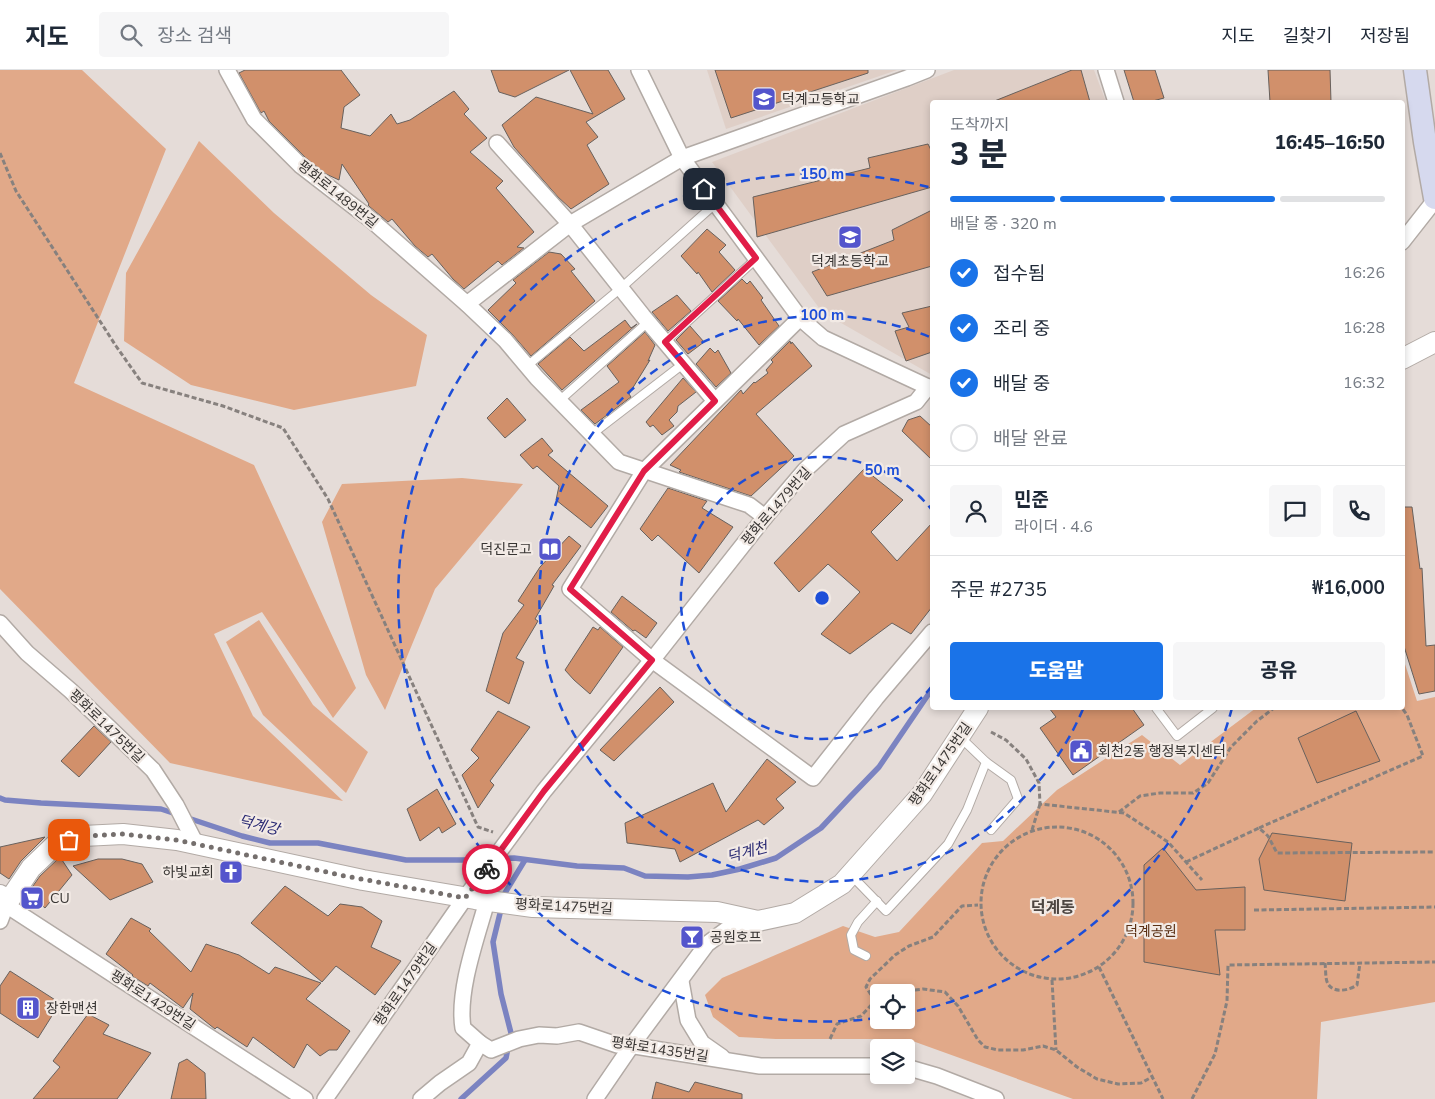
<!DOCTYPE html>
<html lang="ko">
<head>
<meta charset="utf-8">
<style>
	:root { --surface:#fff; --page:#f6f6f7; --text:#1f2937; --muted:#747a83; --line:#e0e1e3; --accent:#1a73e8 }
	body { margin:0; font-family:"Nunito Sans","Noto Sans KR",sans-serif; background:var(--page); color:var(--text); height:100vh; display:flex; flex-direction:column; font-size:19px; white-space:nowrap }
	* { box-sizing:border-box; margin:0 }
	p { font-size:16px; color:var(--muted) }
	.icon { flex:none; width:28px; height:28px; fill:none; stroke:currentColor; stroke-width:2; stroke-linecap:round; stroke-linejoin:round }
	.map { position:relative; flex:1; overflow:hidden }
	.side { position:absolute; left:930px; top:30px; width:475px; height:610px; display:flex; flex-direction:column; background:var(--surface); border-radius:5px; box-shadow:0 2px 8px #0003 }
	.side>* { flex:none }
	.fabs { position:absolute; left:870px; top:914px; display:grid; gap:10px }
	.fabs a { display:grid; place-items:center; width:45px; height:45px; border-radius:5px; background:var(--surface); box-shadow:0 2px 8px #0003; font-size:25px }
	.pin { position:absolute; display:grid; place-items:center; width:42px; height:42px; color:#fff; margin:-21px; border-radius:10px; box-shadow:0 2px 8px #0006 }
	.courier { position:absolute; display:grid; place-items:center; width:50px; height:50px; margin:-25px; border:4px solid #e11d48; border-radius:50%; background:#fff; color:#222; box-shadow:0 1px 6px #0007 }
	.head em { font-style:normal; font-weight:800 }
	.head div { display:flex; flex-direction:column-reverse }
	.head { display:flex; align-items:center; justify-content:space-between; height:85px; padding:0 20px }
	h1 { font-size:32px; font-weight:800; line-height:38px }
	.bar { display:grid; grid-template-columns:repeat(4,1fr); gap:8px 5px; align-content:center; height:60px; padding:0 20px }
	.bar i { height:6px; border-radius:4px; background:var(--line) }
	.bar .selected { background:var(--accent) }
	.bar p { grid-column:span 4 }
	.line { display:flex; align-items:center; gap:12px; padding:0 20px; border-top:1px solid var(--line) }
	.line div { flex:1 }
	.round { display:grid; place-items:center; flex:none; width:52px; height:52px; border-radius:5px; background:var(--page) }
	ol { padding:0 20px; list-style:none }
	li { display:flex; align-items:center; gap:15px; height:55px }
	li p { margin-inline-start:auto }
	li .icon { padding:5px; border-radius:50%; background:var(--accent); color:#fff; stroke-width:4 }
	li:last-child { color:var(--muted) }
	li i { width:28px; height:28px; border:2px solid var(--line); border-radius:50% }
	.primary-button { display:flex; gap:10px; margin-top:auto; padding:10px 20px }
	.primary-button a { flex:1; height:58px; border-radius:5px; background:var(--accent); color:#fff; font-size:20px; font-weight:800; line-height:58px; text-align:center }
	.primary-button a+a { background:var(--page); color:var(--text) }
	header { display:flex; align-items:center; gap:30px; box-sizing:border-box; height:70px; padding:0 25px; background:var(--surface); border-bottom:1px solid var(--line) }
	header strong { font-size:24px }
	nav { display:flex; gap:28px; margin-inline-start:auto; font-size:18px }
	.search { width:350px; height:45px; background:var(--page); display:flex; align-items:center; gap:12px; box-sizing:border-box; padding:0 18px; border-radius:5px; color:var(--muted); font-size:19px }
	.map>svg:first-child { display:block }
</style>
</head>
<body>
<header>
<strong>지도</strong>
<div class="search"><svg class="icon" aria-label="search" viewBox="0 0 24 24"><circle cx="10" cy="10" r="6"/><path d="M15 15l6 6"/></svg>장소 검색</div>
<nav><a>지도</a><a>길찾기</a><a>저장됨</a></nav>
</header>
<div class="map">
<svg width="1435" height="1029" viewBox="0 0 1435 1029">
	<rect width="100%" height="100%" fill="#e5dcd8"/>
	<g fill="#dfcfc7">
		<polygon points="707,0 897,0 726,59"/>
		<polygon points="954,0 1094,0 1106,32 932,32 932,305 822,242 712,92"/>
	</g>
	<g fill="#e1a989" fill-rule="evenodd">
		<polygon points="0,0 82,0 166,79 74,313 254,395 356,618 333,648 262,542 214,564 253,646 343,731 170,693 0,519"/>
		<polygon points="199,71 274,143 371,225 427,265 416,316 294,340 191,315 124,271 126,203"/>
		<polygon points="462,408 523,414 435,519 385,640 366,605 322,452 342,414"/>
		<polygon points="259,550 313,635 368,682 346,723 263,645 226,572"/>
		<path d="M1403,588L1417,631L1435,627V932L1321,952L1317,1029H1073L907,969H776L739,967L713,947L705,925L722,908L843,856L875,867L899,862L982,773L1003,771L1057,720L1142,665L1180,695L1256,638H1402ZM879,922H906V950H879Z"/>
	</g>
	<g fill="none" stroke-linecap="round" stroke-linejoin="round">
		<g stroke="#7b83c1" stroke-width="5.5">
			<polyline points="0,728 5,730 41,733 161,739 242,766 270,773 318,773 406,790 464,790 514,788 577,796 624,798 645,806 688,807 712,805 740,799 776,788 821,758 850,727 879,697 932,619"/>
			<polyline points="461,1029 506,988 511,963 501,924 493,872 505,823 525,790"/>
		</g>
	</g>
	<g fill="#d1906b" stroke="#68615d">
		<polygon points="245,0 341,0 360,25 344,37 341,58 370,66 391,44 397,54 410,50 454,21 469,39 464,44 487,68 470,82 503,111 496,118 534,162 517,177 524,178 502,195 498,191 464,219 453,209 432,184 428,187 415,176 392,149 388,152 370,137 368,135 369,134 342,94 339,110 326,104 306,88 269,51 264,41 261,43 239,3"/>
		<polygon points="491,0 569,0 515,27 499,22"/>
		<polygon points="570,0 608,0 625,29 586,52 598,67 587,75 609,114 571,139 558,127 514,77 502,55 536,27 593,44"/>
		<polygon points="715,0 868,0 868,3 731,48"/>
		<polygon points="1072,0 1081,0 1090,32 992,32"/>
		<polygon points="1124,0 1155,0 1164,28 1149,32 1134,32"/>
		<polygon points="1268,0 1330,0 1331,32 1270,32"/>
		<polygon points="928,74 932,82 932,117 757,167 753,127 870,98 868,88"/>
		<polygon points="932,140 932,196 827,226 812,202 894,170 892,160"/>
		<polygon points="707,159 726,175 719,182 735,200 712,222 698,202 697,204 681,186"/>
		<polygon points="549,182 561,184 575,199 571,201 595,231 531,286 512,264 488,240 516,213 513,210"/>
		<polygon points="742,209 747,214 750,211 763,228 761,230 779,256 759,275 738,249 737,251 718,231"/>
		<polygon points="677,225 691,241 668,261 652,242"/>
		<polygon points="932,236 932,282 906,291 895,261 909,257 902,243"/>
		<polygon points="625,250 631,258 637,254 562,320 538,294 570,267 584,281"/>
		<polygon points="690,256 704,272 688,284 676,270"/>
		<polygon points="645,262 655,275 648,291 650,290 629,324 631,327 595,354 581,340 619,312 607,296"/>
		<polygon points="790,271 791,274 792,272 812,296 756,344 794,386 751,426 679,402 681,400 670,395 741,320 743,324 754,312 755,313 768,303 766,300 773,292 771,290"/>
		<polygon points="710,278 715,283 718,280 731,303 716,317 696,294"/>
		<polygon points="683,308 696,322 678,336 677,342 669,350 674,356 662,365 653,355 650,357 646,352"/>
		<polygon points="507,328 526,350 505,368 487,348"/>
		<polygon points="920,346 932,357 932,390 902,361 908,350"/>
		<polygon points="542,368 553,381 548,385 608,436 591,458 556,430 559,416 537,396 533,399 520,385"/>
		<polygon points="864,399 903,430 871,462 897,491 932,453 932,537 911,564 892,553 850,584 821,564 860,522 828,494 799,522 774,493"/>
		<polygon points="668,418 707,431 702,438 733,457 699,503 658,465 652,471 640,459"/>
		<polygon points="1402,437 1412,437 1420,499 1422,498 1426,576 1435,575 1435,621 1419,624 1402,570"/>
		<polygon points="569,466 581,476 552,515 554,516 535,549 538,551 516,588 524,592 509,634 486,621 503,563 524,535 518,531 540,497"/>
		<polygon points="622,526 657,553 646,568 635,560 633,561 611,542"/>
		<polygon points="593,557 598,560 600,557 623,577 590,624 574,610 565,600"/>
		<polygon points="660,617 674,632 614,691 600,680"/>
		<polygon points="1049,638 1132,638 1144,655 1073,705 1040,658 1056,647"/>
		<polygon points="498,641 530,657 490,711 494,715 478,738 462,705 479,688 471,680"/>
		<polygon points="1356,641 1380,691 1317,713 1298,668"/>
		<polygon points="94,656 111,672 79,707 61,691"/>
		<polygon points="767,689 796,712 776,729 784,738 764,755 758,750 680,792 675,779 627,773 625,753 713,713 726,742"/>
		<polygon points="437,719 456,754 442,763 439,757 420,771 407,739"/>
		<polygon points="1272,763 1352,773 1345,831 1264,820 1259,789"/>
		<polygon points="45,767 21,791 9,809 0,803 0,777"/>
		<polygon points="1163,778 1196,820 1245,817 1245,860 1215,860 1220,905 1144,892 1144,795"/>
		<polygon points="60,787 72,805 45,838 28,823 40,806"/>
		<polygon points="98,789 122,789 142,794 153,812 110,830 73,796"/>
		<polygon points="285,816 328,846 340,834 362,837 382,851 371,877 401,891 375,925 336,896 322,912 251,853"/>
		<polygon points="131,848 151,859 149,861 191,902 206,874 239,885 269,904 275,897 321,913 306,929 350,961 337,980 329,980 320,986 307,974 294,998 253,967 247,977 217,957 215,959 190,939 193,923 183,938 150,913 148,916 132,906 133,905 106,884"/>
		<polygon points="10,901 60,933 38,968 0,943 0,916"/>
		<polygon points="88,944 109,955 103,964 151,983 117,1029 33,1029 60,997 53,991"/>
		<polygon points="187,989 205,1003 206,1029 171,1029 179,993"/>
		<polygon points="656,1012 689,1022 695,1012 742,1024 742,1029 652,1029"/>
	</g>
	<g fill="none" stroke-linecap="round" stroke-linejoin="round">
		<g stroke="#b2aaa5" stroke-width="10">
			<g id="service">
				<polyline points="665,272 757,188"/>
				<polyline points="527,296 621,218 715,134"/>
				<polyline points="559,331 648,252"/>
				<polyline points="592,364 683,294"/>
				<polyline points="1156,638 1177,666 1213,638"/>
				<polyline points="986,692 1011,710 1018,729 991,760"/>
				<polyline points="851,805 886,841 948,774 967,740 986,692 960,667"/>
				<polyline points="866,886 854,880 851,865 858,852 877,831"/>
			</g>
		</g>
		<g stroke="#b2aaa5" stroke-width="18">
			<g id="minor">
				<polyline points="227,0 254,49 300,95 370,149 467,234 505,270 537,308 619,392 749,435 765,447"/>
				<polyline points="639,0 682,88 800,248 644,401 570,519 652,590 813,708 876,628 932,562"/>
				<polyline points="1106,0 1116,32"/>
				<polyline points="497,73 570,154 643,246 715,331"/>
				<polyline points="1402,172 1435,130"/>
				<polyline points="467,234 570,154 682,88 907,8 927,0"/>
				<polyline points="800,248 823,268 928,317"/>
				<polyline points="0,553 27,583 71,621 153,700 176,735 196,774"/>
				<polyline points="0,834 6,835 305,1029"/>
				<polyline points="0,851 6,835"/>
				<polyline points="681,911 688,950 702,973 722,987"/>
				<polyline points="480,973 491,980 519,969 539,965 557,966 579,962 617,975 635,976 760,996 879,996"/>
				<polyline points="906,997 937,1006 996,1029"/>
				<polyline points="325,1029 465,828 544,721 657,584 765,447 805,400 844,364 916,332 928,317 932,317"/>
				<path d="M421,1029L440,1013L469,993L480,973L463,958C457,921 477,867 487,831"/>
				<polyline points="595,1029 632,975 707,874 726,860 756,852"/>
			</g>
		</g>
		<g stroke="#b2aaa5" stroke-width="22">
			<g id="tertiary">
				<polyline points="1402,289 1435,272"/>
				<polyline points="0,825 6,835 31,798 55,775 83,766 123,764 177,770 363,810 475,829 533,837 717,842 758,851 795,843 842,814 922,724 978,638"/>
			</g>
		</g>
		<g stroke="#b2aaa5" stroke-width="25">
			<polyline id="secondary" points="1415,0 1425,72 1435,128"/>
		</g>
		<g stroke="#87817e" stroke-width="3" stroke-dasharray="5 2.5" stroke-linecap="butt">
			<polyline points="0,83 16,121 116,276 142,313 223,336 283,358 328,429 478,757 493,762"/>
			<polyline points="991,662 1006,670 1026,689 1039,713 1040,734 1124,743 1168,772 1202,810"/>
			<polyline points="1119,742 1140,726 1160,723 1193,723 1208,713 1231,677 1257,651 1274,638"/>
			<circle cx="1057" cy="833" r="76"/>
			<polyline points="1259,758 1423,686 1407,645 1402,638"/>
			<polyline points="1032,760 1040,734"/>
			<polyline points="1186,792 1259,758 1268,766 1277,783 1435,782"/>
			<polyline points="1254,840 1435,837"/>
			<path d="M1325,893C1326,900 1325,909 1328,914C1334,924 1350,920 1357,915L1360,893"/>
			<polyline points="1099,897 1163,1029"/>
			<polyline points="1052,910 1056,980"/>
			<polyline points="900,922 923,919 945,922 958,936 978,970 985,977 998,980 1023,980 1043,976 1056,980 1077,997 1097,1009 1118,1014 1141,1013 1152,1007"/>
			<polyline points="875,931 866,917 870,909 895,885 909,876 933,867 962,836 978,835"/>
			<polyline points="830,969 837,954 861,946 875,931 879,930"/>
			<polyline points="1192,1029 1215,984 1227,931 1228,895 1435,892"/>
		</g>
		<use href="#service" stroke="#fff" stroke-width="8"/>
		<use href="#minor" stroke="#fff" stroke-width="15"/>
		<use href="#tertiary" stroke="#fff" stroke-width="20"/>
		<use href="#secondary" stroke="#d6d9ee" stroke-width="22"/>
	</g>
	<g fill="none" stroke-linecap="round" stroke-linejoin="round">
		<polyline stroke="#756f6d" stroke-width="5" stroke-dasharray="0 9" points="69,770 83,766 123,764 177,770 345,806 465,828 487,799"/>
		<polyline stroke="#e11d48" stroke-width="6" points="487,799 544,721 652,590 570,519 644,401 715,331 665,272 756,188 704,119"/>
	</g>
	<g fill="none" stroke="#1d4ed8" stroke-width="2.5" stroke-dasharray="9 6">
		<path d="M932 616A141 141 0 1 1 932 440"/>
		<path d="M1083 639A283 283 0 1 1 930 267"/>
		<path d="M1232 638A424 424 0 0 1 907 943M877 948A424 424 0 1 1 932 118"/>
	</g>
	<defs>
		<g id="school-square" transform="scale(1.25)"><rect x="-9" y="-9" width="18" height="18" rx="4" fill="#5455cc" stroke="#f2eae5"/><path d="M0-5L7-2L0 1L-7-2ZM-4 1L0 2.5L4 1V4Q0 6-4 4Z" fill="#fff"/></g>
		<g id="library-square" transform="scale(1.25)"><rect x="-9" y="-9" width="18" height="18" rx="4" fill="#5455cc" stroke="#f2eae5"/><path d="M-6-4Q-3-5.5-.7-3.5V5Q-3 3-6 4ZM6-4Q3-5.5 .7-3.5V5Q3 3 6 4Z" fill="#fff"/></g>
		<g id="civic-square" transform="scale(1.25)"><rect x="-9" y="-9" width="18" height="18" rx="4" fill="#5455cc" stroke="#f2eae5"/><path d="M-.6-6.5H3V-4.5H.6V-3L4-1V1h2V6H-6V1h2V-1L-.6-3ZM-1.2 2.5V6h2.4V2.5Z" fill="#fff"/></g>
		<g id="church-square" transform="scale(1.25)"><rect x="-9" y="-9" width="18" height="18" rx="4" fill="#5455cc" stroke="#f2eae5"/><path d="M-1.2-6h2.4v3.5h3.3v2.4h-3.3V6h-2.4V-.1h-3.3v-2.4h3.3Z" fill="#fff"/></g>
		<g id="supermarket-square" transform="scale(1.25)"><rect x="-9" y="-9" width="18" height="18" rx="4" fill="#5455cc" stroke="#f2eae5"/><path d="M-6-5.5h2.5l.6 2H6L4.5 2H-2.5L-4.4-4H-6ZM-1.5 3.2a1.3 1.3 0 1 0 .1 0ZM3 3.2a1.3 1.3 0 1 0 .1 0Z" fill="#fff"/></g>
		<g id="bar-square" transform="scale(1.25)"><rect x="-9" y="-9" width="18" height="18" rx="4" fill="#5455cc" stroke="#f2eae5"/><path d="M-6-5H6L.8 .8V4.5H3.5V6h-7V4.5H-.8V.8Z" fill="#fff"/></g>
		<g id="building-square" transform="scale(1.25)"><rect x="-9" y="-9" width="18" height="18" rx="4" fill="#5455cc" stroke="#f2eae5"/><path d="M-4-6H4V6H1V3H-1V6H-4ZM-2.5-4.3h1.7v1.8h-1.7ZM.8-4.3h1.7v1.8H.8ZM-2.5-1h1.7V.8h-1.7ZM.8-1h1.7V.8H.8Z" fill="#fff"/></g>
	</defs>
	<g fill-rule="evenodd">
		<use href="#school-square" x="764" y="29"/>
		<use href="#school-square" x="850" y="167"/>
		<use href="#library-square" x="550" y="479"/>
		<use href="#civic-square" x="1081" y="681"/>
		<use href="#church-square" x="231" y="802"/>
		<use href="#supermarket-square" x="32" y="828"/>
		<use href="#bar-square" x="692" y="867"/>
		<use href="#building-square" x="28" y="938"/>
	</g>
	<g text-anchor="middle" stroke-width="4.5" stroke-linejoin="round" paint-order="stroke">
		<g font-size="14" fill="#383533" stroke="#f2eae5" text-anchor="start">
			<text x="782" y="34">덕계고등학교</text>
			<text x="850" y="196" text-anchor="middle">덕계초등학교</text>
			<text x="532" y="484" text-anchor="end">덕진문고</text>
			<text x="1098" y="686">회천2동 행정복지센터</text>
			<text x="214" y="807" text-anchor="end">하빛교회</text>
			<text x="50" y="833">CU</text>
			<text x="710" y="872">공원호프</text>
			<text x="46" y="943">장한맨션</text>
		</g>
		<g font-size="14" fill="#383533" stroke="#f2eae5">
			<text transform="translate(338 124) rotate(39)" y="5">평화로1489번길</text>
			<text transform="translate(776 436) rotate(-49)" y="5">평화로1479번길</text>
			<text transform="translate(107 656) rotate(44)" y="5">평화로1475번길</text>
			<text transform="translate(940 694) rotate(-55)" y="5">평화로1475번길</text>
			<text transform="translate(564 836) rotate(3)" y="5">평화로1475번길</text>
			<text transform="translate(405 914) rotate(-55)" y="5">평화로1479번길</text>
			<text transform="translate(153 930) rotate(33)" y="5">평화로1429번길</text>
			<text transform="translate(660 979) rotate(9)" y="5">평화로1435번길</text>
		</g>
		<g font-size="14" fill="#5b3014" stroke="#f2eae5">
			<text x="1151" y="866">덕계공원</text>
		</g>
		<g font-size="15" font-style="italic" fill="#292973" stroke="#f2eae5">
			<text transform="translate(259 755) rotate(14)" y="5">덕계강</text>
			<text transform="translate(747 782) rotate(-15)" y="5">덕계천</text>
		</g>
		<g font-size="16" font-weight="bold" fill="#4c4541" stroke="#f2eae5">
			<text x="1053" y="843">덕계동</text>
		</g>
	</g>
	<circle cx="822" cy="528" r="8" fill="#1d4ed8" stroke="#f2eae5" stroke-width="2.5"/>
	<g font-size="15" text-anchor="middle" font-weight="bold" fill="#1d4ed8" stroke="#f2eae5" stroke-width="4.5" stroke-linejoin="round" paint-order="stroke">
		<text x="822" y="109">150 m</text>
		<text x="822" y="250">100 m</text>
		<text x="882" y="405">50 m</text>
	</g>
</svg>
<div class="fabs">
<a><svg class="icon" aria-label="locate" viewBox="0 0 24 24"><circle cx="12" cy="12" r="6"/><path d="M12 2v4M12 18v4M2 12h4M18 12h4"/></svg></a>
<a><svg class="icon" aria-label="layers" viewBox="0 0 24 24"><path d="M12 4l9 5-9 5-9-5zM3 14l9 5 9-5"/></svg></a>
</div>
<div class="pin" style="left:69px;top:770px;background:#ea580c"><svg class="icon" aria-label="bag" viewBox="0 0 24 24"><path d="M5 8h14l-1 12H6zM9 8a3 3 0 0 1 6 0"/></svg></div>
<div class="pin" style="left:704px;top:119px;background:#1f2937"><svg class="icon" aria-label="home" viewBox="0 0 24 24"><path d="M3 11l9-7 9 7M6 9v11h12V9"/></svg></div>
<div class="courier" style="left:487px;top:799px"><svg class="icon" aria-label="bike" viewBox="0 0 24 24"><circle cx="6" cy="16" r="4"/><circle cx="18" cy="16" r="4"/><path d="M6 16l4-8h5l3 8M10 8l3 8H6M13 5h3"/></svg></div>
<section class="side">
<div class="head"><div><h1>3 분</h1><p>도착까지</p></div><em>16:45–16:50</em></div>
<div class="bar"><i class="selected"></i><i class="selected"></i><i class="selected"></i><i></i><p>배달 중 · 320 m</p></div>
<ol>
<li><svg class="icon" aria-label="check" viewBox="0 0 24 24"><path d="M5 12l5 5 9-10"/></svg>접수됨<p>16:26</p></li>
<li><svg class="icon" aria-label="check" viewBox="0 0 24 24"><path d="M5 12l5 5 9-10"/></svg>조리 중<p>16:28</p></li>
<li><svg class="icon" aria-label="check" viewBox="0 0 24 24"><path d="M5 12l5 5 9-10"/></svg>배달 중<p>16:32</p></li>
<li><i></i>배달 완료</li>
</ol>
<div class="line" style="height:90px"><a class="round"><svg class="icon" aria-label="person" viewBox="0 0 24 24"><circle cx="12" cy="8" r="4"/><path d="M4 21q1-7 8-7t8 7"/></svg></a><div><b>민준</b><p>라이더 · 4.6</p></div><a class="round"><svg class="icon" aria-label="chat" viewBox="0 0 24 24"><path d="M4 5h16v11H9l-5 4z"/></svg></a><a class="round"><svg class="icon" aria-label="phone" viewBox="0 0 24 24"><path d="M5 4h4l2 5-3 2q2 4 5 5l2-3 5 2v4C11 20 4 13 5 4z"/></svg></a></div>
<div class="line" style="height:65px"><div>주문 #2735</div><b>₩16,000</b></div>
<div class="primary-button"><a>도움말</a><a>공유</a></div>
</section>
</div>
</body>
</html>
